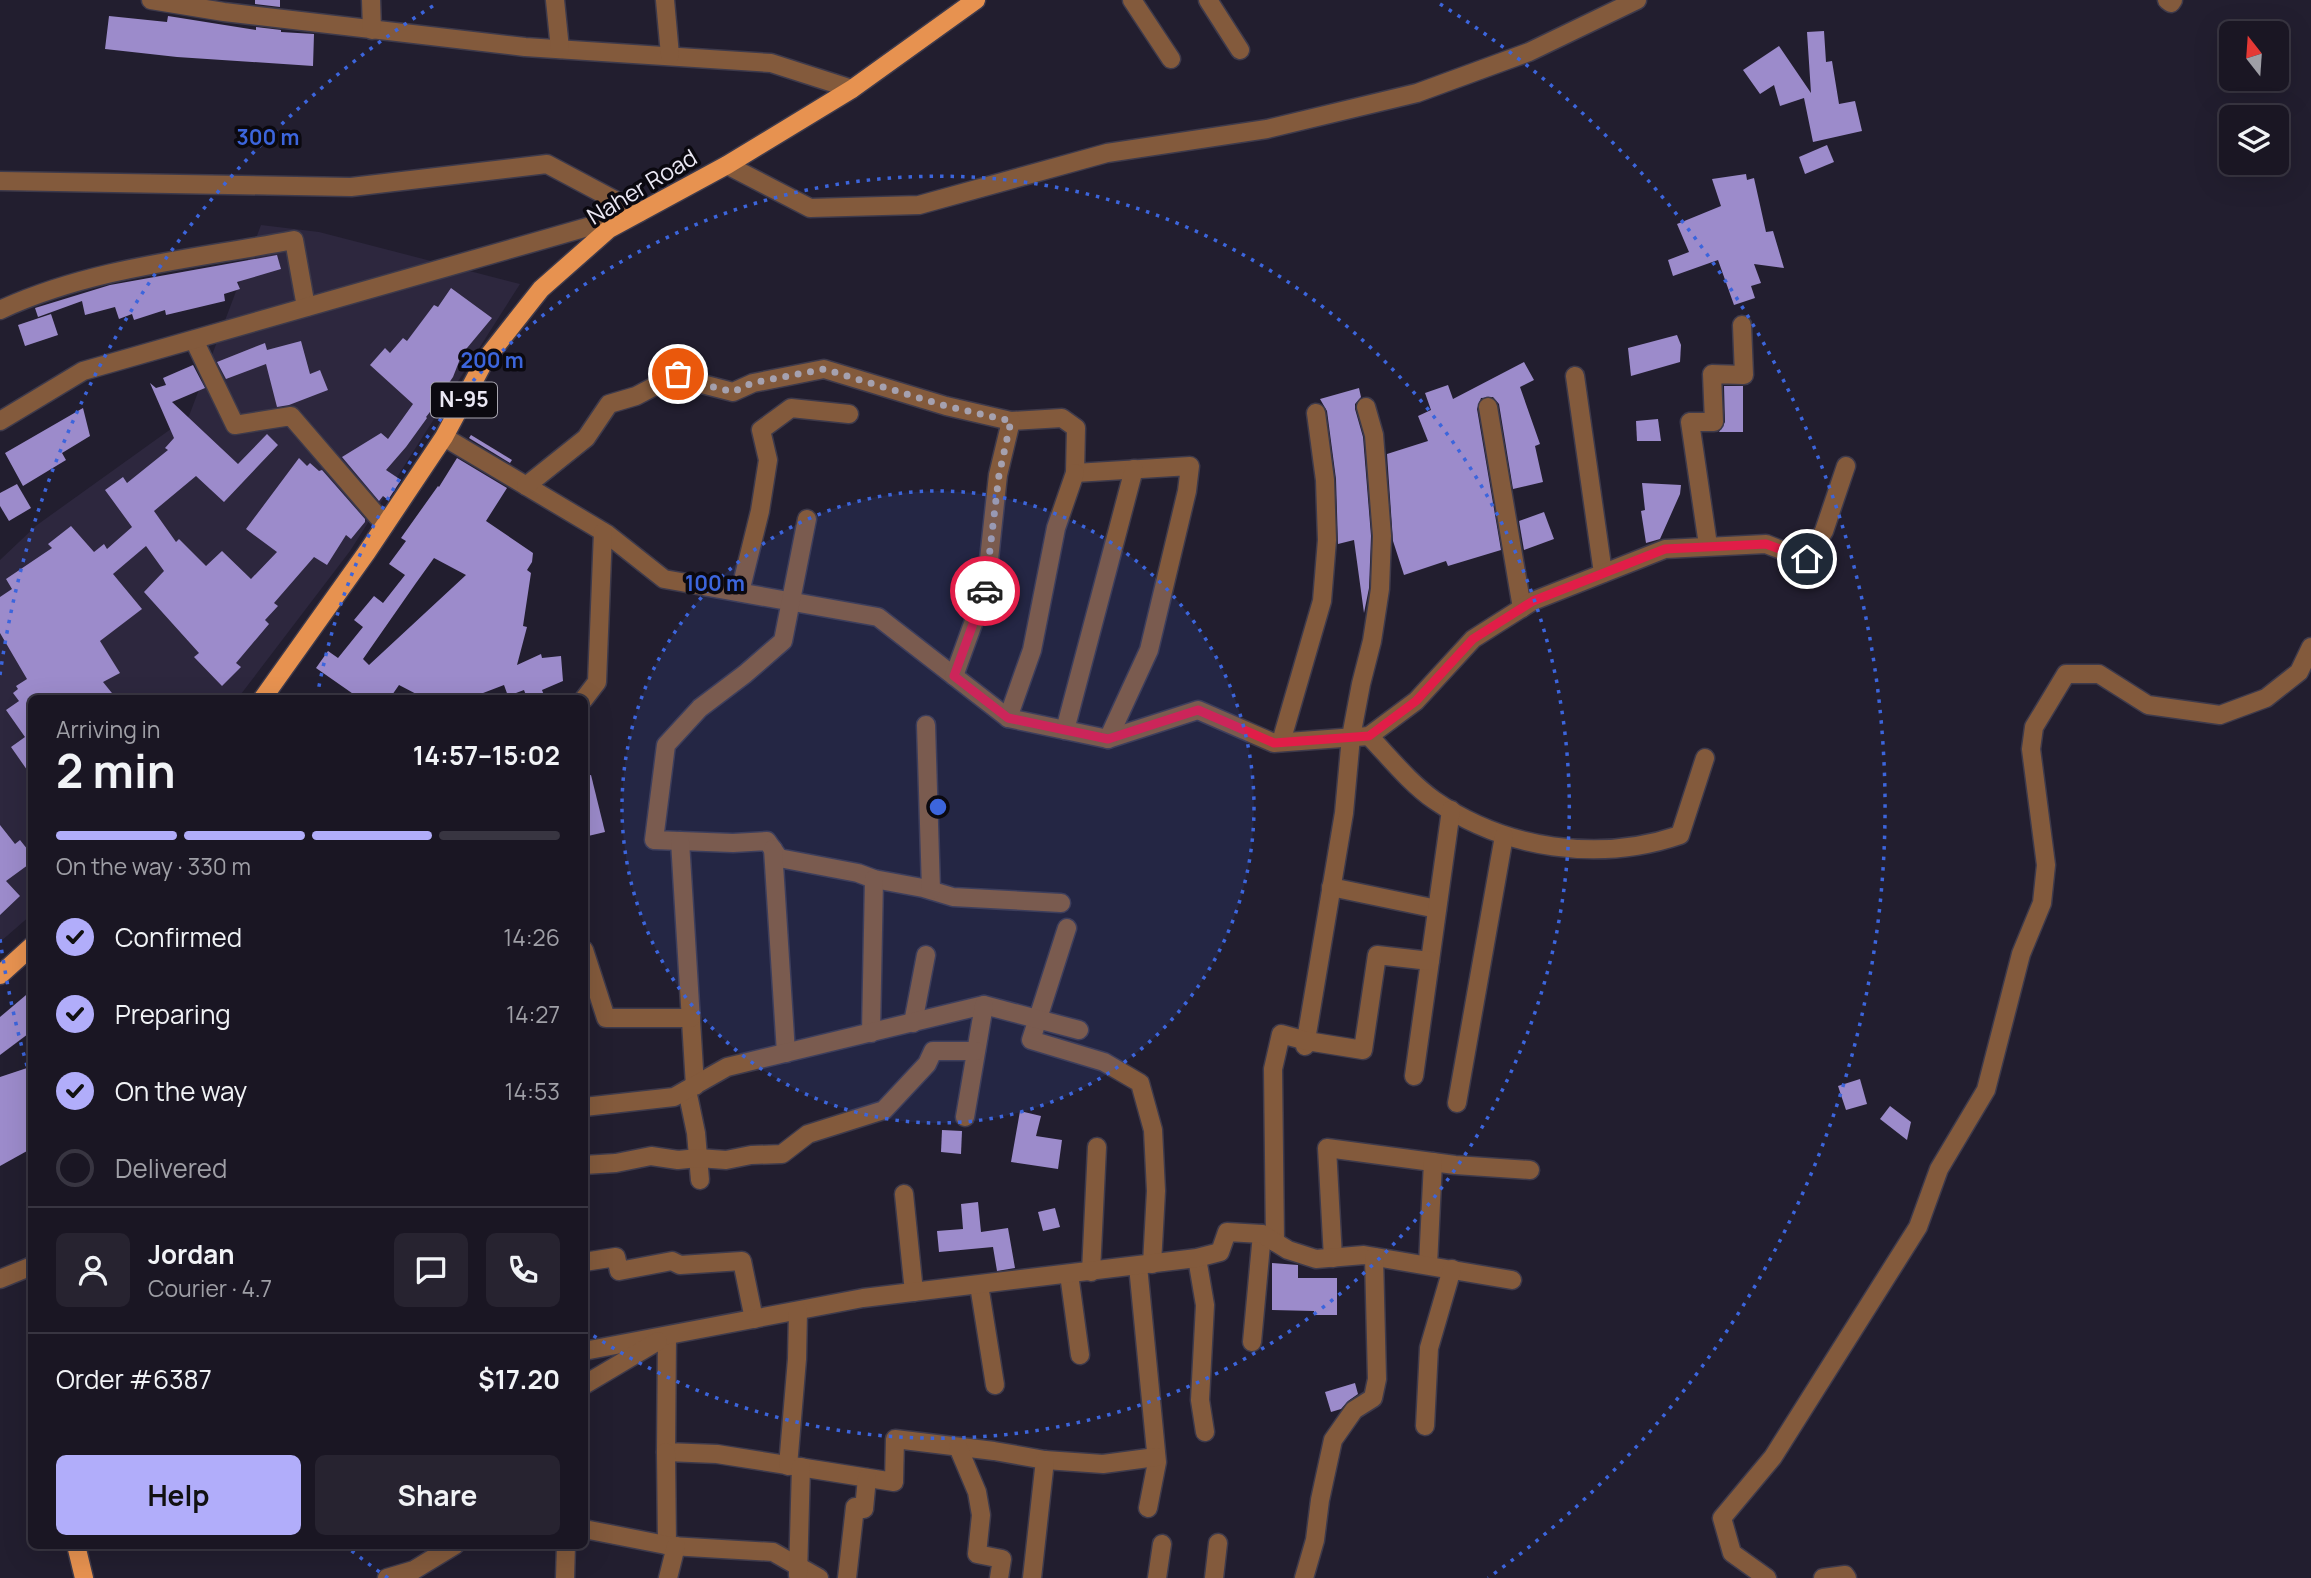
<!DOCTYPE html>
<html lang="en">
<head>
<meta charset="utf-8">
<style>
	:root { --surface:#1a1623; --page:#272330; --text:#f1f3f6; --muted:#9f9fa6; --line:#383541; --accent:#b1adfa }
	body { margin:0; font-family:Manrope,sans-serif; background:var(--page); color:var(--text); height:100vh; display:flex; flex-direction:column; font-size:26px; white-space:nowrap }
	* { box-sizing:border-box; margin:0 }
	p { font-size:23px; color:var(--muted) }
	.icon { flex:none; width:38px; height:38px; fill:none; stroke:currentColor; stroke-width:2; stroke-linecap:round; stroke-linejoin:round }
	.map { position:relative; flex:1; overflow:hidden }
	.sheet { position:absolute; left:28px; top:695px; width:560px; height:854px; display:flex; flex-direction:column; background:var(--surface); border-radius:10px; box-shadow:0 7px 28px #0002,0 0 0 2px var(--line) }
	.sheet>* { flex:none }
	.needle { width:46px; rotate:343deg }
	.tools { position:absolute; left:2219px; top:21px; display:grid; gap:14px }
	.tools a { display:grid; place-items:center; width:70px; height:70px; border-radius:10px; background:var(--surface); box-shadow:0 7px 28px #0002,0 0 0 2px var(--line); font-size:35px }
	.pin { position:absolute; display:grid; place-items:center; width:60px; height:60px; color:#fff; margin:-30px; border:4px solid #fff; border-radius:50%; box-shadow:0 2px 7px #0007 }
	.courier { position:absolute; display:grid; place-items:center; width:70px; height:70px; margin:-35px; border:5px solid #e11d48; border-radius:50%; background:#fff; color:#222; box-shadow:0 2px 9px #0007 }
	.summary em { font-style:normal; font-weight:700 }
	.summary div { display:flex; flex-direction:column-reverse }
	.summary { display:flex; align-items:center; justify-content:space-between; height:119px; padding:0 28px }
	h1 { font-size:46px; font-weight:700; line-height:52px }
	.bar { display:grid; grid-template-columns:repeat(4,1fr); gap:10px 7px; align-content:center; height:84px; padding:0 28px }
	.bar i { height:9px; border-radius:5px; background:var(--line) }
	.bar .current { background:var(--accent) }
	.bar p { grid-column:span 4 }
	.line { display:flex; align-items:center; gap:18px; padding:0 28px; border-top:2px solid var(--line) }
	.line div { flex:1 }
	.round { display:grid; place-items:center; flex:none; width:74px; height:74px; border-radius:10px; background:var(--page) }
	ol { padding:0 28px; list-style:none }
	li { display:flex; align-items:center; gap:21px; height:77px }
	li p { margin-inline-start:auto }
	li .icon { padding:7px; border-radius:50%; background:var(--accent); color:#111; stroke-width:4 }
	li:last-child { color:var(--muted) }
	li i { width:38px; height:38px; border:4px solid var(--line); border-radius:50% }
	.cta { display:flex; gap:14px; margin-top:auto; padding:14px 28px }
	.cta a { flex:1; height:80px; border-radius:10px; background:var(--accent); color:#111; font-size:28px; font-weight:700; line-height:80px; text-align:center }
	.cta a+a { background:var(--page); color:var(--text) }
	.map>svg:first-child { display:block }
</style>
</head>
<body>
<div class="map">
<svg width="2311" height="1578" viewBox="0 0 2311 1578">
	<rect width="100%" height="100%" fill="#221e2f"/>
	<polygon fill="#2d273e" points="261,225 319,232 520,284 350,551 238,698 32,698 31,915 0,942 0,560 37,525 189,416"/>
	<g fill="#9c8bcb" fill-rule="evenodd">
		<polygon points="255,0 280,0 280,7 255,4"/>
		<polygon points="109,16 167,22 168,16 256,30 256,27 281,30 281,32 314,34 313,66 177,57 105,49"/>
		<polygon points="1824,31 1826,62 1832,61 1839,104 1855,101 1862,131 1813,142 1804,98 1780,106 1774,85 1760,94 1743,70 1779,46 1811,93 1807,32"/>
		<polygon points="1827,145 1834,162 1805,174 1799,157"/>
		<polygon points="1746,174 1747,180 1754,178 1766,232 1773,231 1784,268 1754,264 1761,283 1751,286 1755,298 1734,305 1718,260 1673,276 1668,260 1689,252 1677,224 1721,206 1712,179"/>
		<polygon points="277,255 281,269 237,282 240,289 224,294 225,301 166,315 165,310 134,320 132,314 119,319 115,307 85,315 82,301 38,317 35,308 110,285"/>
		<polygon points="451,288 492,318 462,354 453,377 442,393 444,394 426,417 427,418 406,447 386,470 401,480 388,500 383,496 379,501 342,457 381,433 388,439 413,404 370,365 385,348 390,353 403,338 407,341 434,305 438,307"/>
		<polygon points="51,314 58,335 25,346 18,325"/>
		<polygon points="1677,335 1681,345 1680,362 1631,376 1628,348"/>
		<polygon points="301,341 310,374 320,370 328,390 289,405 277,407 266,364 226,379 217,362 265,343 267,350"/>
		<polygon points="1524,362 1534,380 1520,387 1540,444 1535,446 1543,482 1513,489 1499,404 1493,397 1481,398 1477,409 1501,550 1448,566 1446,561 1404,575 1393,541 1387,454 1428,441 1418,416 1431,410 1425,393 1448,385 1453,399"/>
		<polygon points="193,365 205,388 172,402 238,464 267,434 278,445 224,502 196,476 154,511 176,542 179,539 206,566 222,551 251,579 277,552 246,529 299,458 307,466 310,463 319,471 322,470 365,519 365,522 351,539 346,535 327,565 314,557 274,603 278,606 265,620 269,624 236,663 241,667 222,686 194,657 199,653 144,592 164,571 146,546 113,574 142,609 100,641 120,673 103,682 116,698 32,698 32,777 11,747 25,737 6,710 19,701 13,693 18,689 16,686 27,679 0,633 0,597 12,589 6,579 52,548 48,544 71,526 94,552 104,544 107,549 132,527 105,490 123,477 127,483 168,450 165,448 174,438 150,383 156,388 166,385 163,378"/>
		<polygon points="1724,386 1743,386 1743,432 1719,432 1725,422"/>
		<polygon points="1359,388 1361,397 1355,404 1355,409 1363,437 1371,536 1369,588 1364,613 1354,540 1338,544 1336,479 1327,411 1320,399"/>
		<polygon points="83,408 90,436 62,453 66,460 23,486 5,453"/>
		<polygon points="1658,419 1661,441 1637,441 1636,421"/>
		<polygon points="471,435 512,460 510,463 469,438"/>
		<path d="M457,458L507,488L486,521L533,553L532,562L527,570L531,573L523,626L527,627L517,665L541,654L542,658L561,656L563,681L542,690L545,698H527L524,690L508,696L504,685L470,698H424L399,685L390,698H359L316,668L328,651L338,658L363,627L354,620L374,596L383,603L405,575L389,564L406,541L401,538L438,486L439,487ZM434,558L466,575L369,665L363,659L416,583L411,579L416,583Z"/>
		<polygon points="1642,483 1681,485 1680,494 1660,539 1646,543 1641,511 1645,510"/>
		<polygon points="17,484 31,508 9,521 0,506 0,493"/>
		<polygon points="1544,512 1554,539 1524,550 1519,521"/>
		<polygon points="591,775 605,832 584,837 584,776"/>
		<polygon points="0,825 15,844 20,840 32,855 32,862 6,881 20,896 0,915"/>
		<polygon points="32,990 32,1031 0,1055 0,1017"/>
		<polygon points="27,1068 27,1151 0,1166 0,1077"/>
		<polygon points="1860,1079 1867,1104 1846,1110 1838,1086"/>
		<polygon points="1890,1106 1911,1122 1907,1140 1880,1119"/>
		<polygon points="1020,1111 1041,1116 1036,1136 1062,1140 1058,1169 1011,1162"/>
		<polygon points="942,1130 962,1131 961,1154 941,1152"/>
		<polygon points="978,1202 981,1232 1008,1228 1015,1268 997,1271 993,1247 939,1252 937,1231 963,1229 961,1204"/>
		<polygon points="1055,1208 1060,1227 1043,1231 1038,1212"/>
		<polygon points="1272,1263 1298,1265 1298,1278 1337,1278 1337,1315 1314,1315 1314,1311 1272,1310"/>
		<polygon points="1355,1383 1358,1394 1348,1401 1341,1409 1331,1412 1325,1392"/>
	</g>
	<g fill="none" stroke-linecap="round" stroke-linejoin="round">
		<g stroke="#3e3a4b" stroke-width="21">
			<g id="minor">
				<polyline points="151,0 224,12 525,47 771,63 852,89"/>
				<polyline points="371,0 372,30"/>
				<polyline points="555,0 560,49"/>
				<polyline points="665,0 670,55"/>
				<polyline points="1132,0 1171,59"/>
				<polyline points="1208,0 1240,50"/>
				<polyline points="2167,0 2171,3 2173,0"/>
				<polyline points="727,165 810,208 919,205 1107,153 1267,129 1417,93 1529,52 1637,0"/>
				<polyline points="0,181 351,187 547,164 639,213"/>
				<path d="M0,310C93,267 195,259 294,240L306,307"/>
				<polyline points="194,340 235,425 291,416 385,525"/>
				<polyline points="1575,376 1603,573"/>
				<polyline points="1488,407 1522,608"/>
				<polyline points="0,421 83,371 626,216"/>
				<polyline points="444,437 607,534 664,579 878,617 1008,718 1108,739 1198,710 1274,743 1369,736 1416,701 1473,639 1533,601 1665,549 1766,544 1807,560 1824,531 1846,466"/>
				<polyline points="526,486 586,438 609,404 636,396 678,374 702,384 733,392 753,383 824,369 946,406 1011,421 1062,418 1076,428 1075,473 1190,466 1187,491 1149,650 1108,739"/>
				<polyline points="807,519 783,641 745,674 700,708 666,745 654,840 733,843 767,841 779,858 858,873 874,879 923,888 953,897 1061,903"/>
				<polyline points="1708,545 1690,422 1714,422 1712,374 1744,375 1742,325"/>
				<polyline points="740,592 760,511 768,460 761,430 791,408 849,414"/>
				<polyline points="954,676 986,588 998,475 1011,421"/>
				<polyline points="584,699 597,682 603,532"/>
				<polyline points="1008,718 1032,650 1056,528 1075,473"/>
				<polyline points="926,725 931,890"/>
				<polyline points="1065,730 1134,469"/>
				<path d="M1369,736C1390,758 1410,783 1434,800C1505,849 1598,863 1680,835L1705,758"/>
				<polyline points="1281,742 1322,601 1327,540 1325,480 1316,413"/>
				<polyline points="680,841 695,1086"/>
				<polyline points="773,849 786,1053"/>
				<polyline points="1331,887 1437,909"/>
				<polyline points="1067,928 1031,1040 1104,1062 1140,1083 1153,1130 1156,1191 1152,1264"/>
				<polyline points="584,950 606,1018 691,1018"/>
				<polyline points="913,1023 926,955"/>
				<polyline points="871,1033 874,879"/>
				<polyline points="1305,1046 1344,813 1351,737 1361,684 1372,641 1380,589 1382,536 1374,435 1366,407"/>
				<polyline points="1414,1076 1451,810"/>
				<polyline points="687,1090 696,1133 700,1180"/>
				<polyline points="1457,1103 1504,836"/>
				<polyline points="584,1107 674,1097 727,1067 984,1005 1079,1030"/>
				<polyline points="965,1117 984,1005"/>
				<polyline points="584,1165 616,1163 651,1156 678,1160 698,1158 726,1160 751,1155 782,1154 808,1134 884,1110 927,1064 933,1051 976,1051"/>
				<polyline points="904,1194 914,1292"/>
				<polyline points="1275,1242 1273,1069 1281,1034 1307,1041 1363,1050 1377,955 1430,961"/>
				<polyline points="1197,1258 1205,1305 1200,1400 1205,1432"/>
				<polyline points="1333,1258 1327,1148 1455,1165 1530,1170"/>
				<polyline points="584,1262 616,1257 619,1271 672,1261 680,1265 742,1261 754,1319"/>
				<polyline points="1428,1265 1433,1162"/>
				<polyline points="1138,1266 1157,1462 1148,1508"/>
				<polyline points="1091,1272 1097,1147"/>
				<polyline points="1069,1274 1080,1355"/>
				<polyline points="0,1279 32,1266"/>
				<polyline points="979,1285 995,1385"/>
				<polyline points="667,1336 666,1452 717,1454 894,1482 895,1439 994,1451 1045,1460 1103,1464 1156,1457"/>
				<polyline points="1252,1342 1262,1234"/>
				<polyline points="584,1351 863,1298 1197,1258 1220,1252 1227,1232 1262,1234 1288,1250 1316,1259 1364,1255 1512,1280"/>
				<polyline points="584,1385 658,1341"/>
				<polyline points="1425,1426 1429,1348 1452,1269"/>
				<polyline points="958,1447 977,1492 981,1515 977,1554 1002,1559 999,1578"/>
				<polyline points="666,1452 667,1545"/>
				<polyline points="788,1466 797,1359 798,1311"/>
				<polyline points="584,1529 671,1546 773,1552 819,1578"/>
				<polyline points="798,1575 801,1467"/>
				<polyline points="387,1578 414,1570 455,1545"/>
				<polyline points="565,1578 566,1545"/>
				<polyline points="668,1578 676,1546"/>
				<polyline points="847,1578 855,1507 864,1509 867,1478"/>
				<polyline points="1032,1578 1045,1460"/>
				<polyline points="1157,1578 1162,1544"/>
				<polyline points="1214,1578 1218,1543"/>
				<polyline points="1304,1578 1315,1540 1320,1500 1333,1440 1354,1410 1373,1398 1377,1379 1374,1257"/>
				<polyline points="1767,1578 1732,1553 1722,1518 1773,1457 1918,1227 1939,1169 1986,1090 2021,954 2042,903 2046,865 2031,749 2034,727 2066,674 2099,674 2148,705 2220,715 2266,698 2299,672 2311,647"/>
				<polyline points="1823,1578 1845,1575 1847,1578"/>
			</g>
		</g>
		<g stroke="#3e3a4b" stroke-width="21">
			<g id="major">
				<polyline points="263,698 367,552 444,437 485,360 541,289 609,229 727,165 852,89 976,0"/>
				<polyline points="0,975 32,946"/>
				<polyline points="76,1545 84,1578"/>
			</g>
		</g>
		<use href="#minor" stroke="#835a3c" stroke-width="18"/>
		<use href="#major" stroke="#e79250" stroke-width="18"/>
	</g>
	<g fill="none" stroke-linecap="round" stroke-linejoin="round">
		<polyline stroke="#a5a1af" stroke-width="7" stroke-dasharray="0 12.6" points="678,374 702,384 733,392 752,383 824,369 946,406 1011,421 999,475 985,591"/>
		<polyline stroke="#e11d48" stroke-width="9" points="985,591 954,676 1008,718 1108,739 1198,710 1274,743 1369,736 1416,701 1473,639 1533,601 1665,549 1766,544 1807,559"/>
	</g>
	<circle cx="938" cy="807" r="316" fill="#3c65dc" fill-opacity=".12"/>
	<g fill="none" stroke="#3c65dc" stroke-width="3.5" stroke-dasharray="3.5 7">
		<circle cx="938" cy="807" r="316"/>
		<path d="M317 697A631 631 0 1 1 585 1330"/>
		<path d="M388 1578A947 947 0 0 1 348 1548M30 1076A947 947 0 0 1 0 939M0 675A947 947 0 0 1 436 4M1440 4A947 947 0 0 1 1488 1578"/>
	</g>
	<g text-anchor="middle" stroke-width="7" stroke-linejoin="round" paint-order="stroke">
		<rect fill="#0b0910" stroke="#a8a5b0" stroke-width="2" x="431" y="382.5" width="66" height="35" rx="5"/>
		<g font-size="21" font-weight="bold" fill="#ebe8f4">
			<text x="464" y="407">N-95</text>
		</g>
		<g font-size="23" fill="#ebe8f4" stroke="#0b0910">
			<text transform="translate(642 187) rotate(-31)" y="8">Naher Road</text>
		</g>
	</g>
	<circle cx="938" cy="807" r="10" fill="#3c65dc" stroke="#0b0910" stroke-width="3.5"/>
	<g font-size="21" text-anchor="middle" font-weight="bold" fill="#3c65dc" stroke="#0b0910" stroke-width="7" stroke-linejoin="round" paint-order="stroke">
		<text x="268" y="145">300 m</text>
		<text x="492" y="368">200 m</text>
		<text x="715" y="591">100 m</text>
	</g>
</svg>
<div class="tools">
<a><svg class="needle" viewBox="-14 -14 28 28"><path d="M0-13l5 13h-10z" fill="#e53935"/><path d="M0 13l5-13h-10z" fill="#9f9fa6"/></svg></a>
<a><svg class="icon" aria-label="layers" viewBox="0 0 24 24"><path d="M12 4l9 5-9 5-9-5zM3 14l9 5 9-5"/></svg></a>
</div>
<div class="pin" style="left:678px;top:374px;background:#ea580c"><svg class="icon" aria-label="bag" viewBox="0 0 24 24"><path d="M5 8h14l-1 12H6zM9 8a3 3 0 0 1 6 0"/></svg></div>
<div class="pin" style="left:1807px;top:559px;background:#1f2937"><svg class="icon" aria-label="home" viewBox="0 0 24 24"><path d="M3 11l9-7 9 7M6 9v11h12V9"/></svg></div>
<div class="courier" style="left:985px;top:591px"><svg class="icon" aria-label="car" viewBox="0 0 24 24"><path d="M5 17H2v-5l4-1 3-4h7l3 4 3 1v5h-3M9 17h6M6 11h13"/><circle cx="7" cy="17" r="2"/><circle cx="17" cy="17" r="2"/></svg></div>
<section class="sheet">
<div class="summary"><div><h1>2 min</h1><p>Arriving in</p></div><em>14:57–15:02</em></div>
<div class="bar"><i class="current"></i><i class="current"></i><i class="current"></i><i></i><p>On the way · 330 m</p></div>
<ol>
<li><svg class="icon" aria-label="check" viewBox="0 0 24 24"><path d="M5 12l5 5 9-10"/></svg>Confirmed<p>14:26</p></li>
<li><svg class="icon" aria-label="check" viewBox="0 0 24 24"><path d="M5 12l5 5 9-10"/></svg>Preparing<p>14:27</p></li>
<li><svg class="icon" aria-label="check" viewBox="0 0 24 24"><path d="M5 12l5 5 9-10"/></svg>On the way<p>14:53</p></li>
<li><i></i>Delivered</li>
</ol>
<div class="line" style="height:126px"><a class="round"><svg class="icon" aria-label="person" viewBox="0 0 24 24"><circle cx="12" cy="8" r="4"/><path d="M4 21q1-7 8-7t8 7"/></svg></a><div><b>Jordan</b><p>Courier · 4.7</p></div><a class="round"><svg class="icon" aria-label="chat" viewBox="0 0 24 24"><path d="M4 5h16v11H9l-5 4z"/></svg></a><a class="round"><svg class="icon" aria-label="phone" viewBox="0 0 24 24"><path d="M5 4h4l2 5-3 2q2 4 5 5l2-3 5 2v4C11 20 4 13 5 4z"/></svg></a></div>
<div class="line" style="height:91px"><div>Order #6387</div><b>$17.20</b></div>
<div class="cta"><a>Help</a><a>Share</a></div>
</section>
</div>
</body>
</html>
